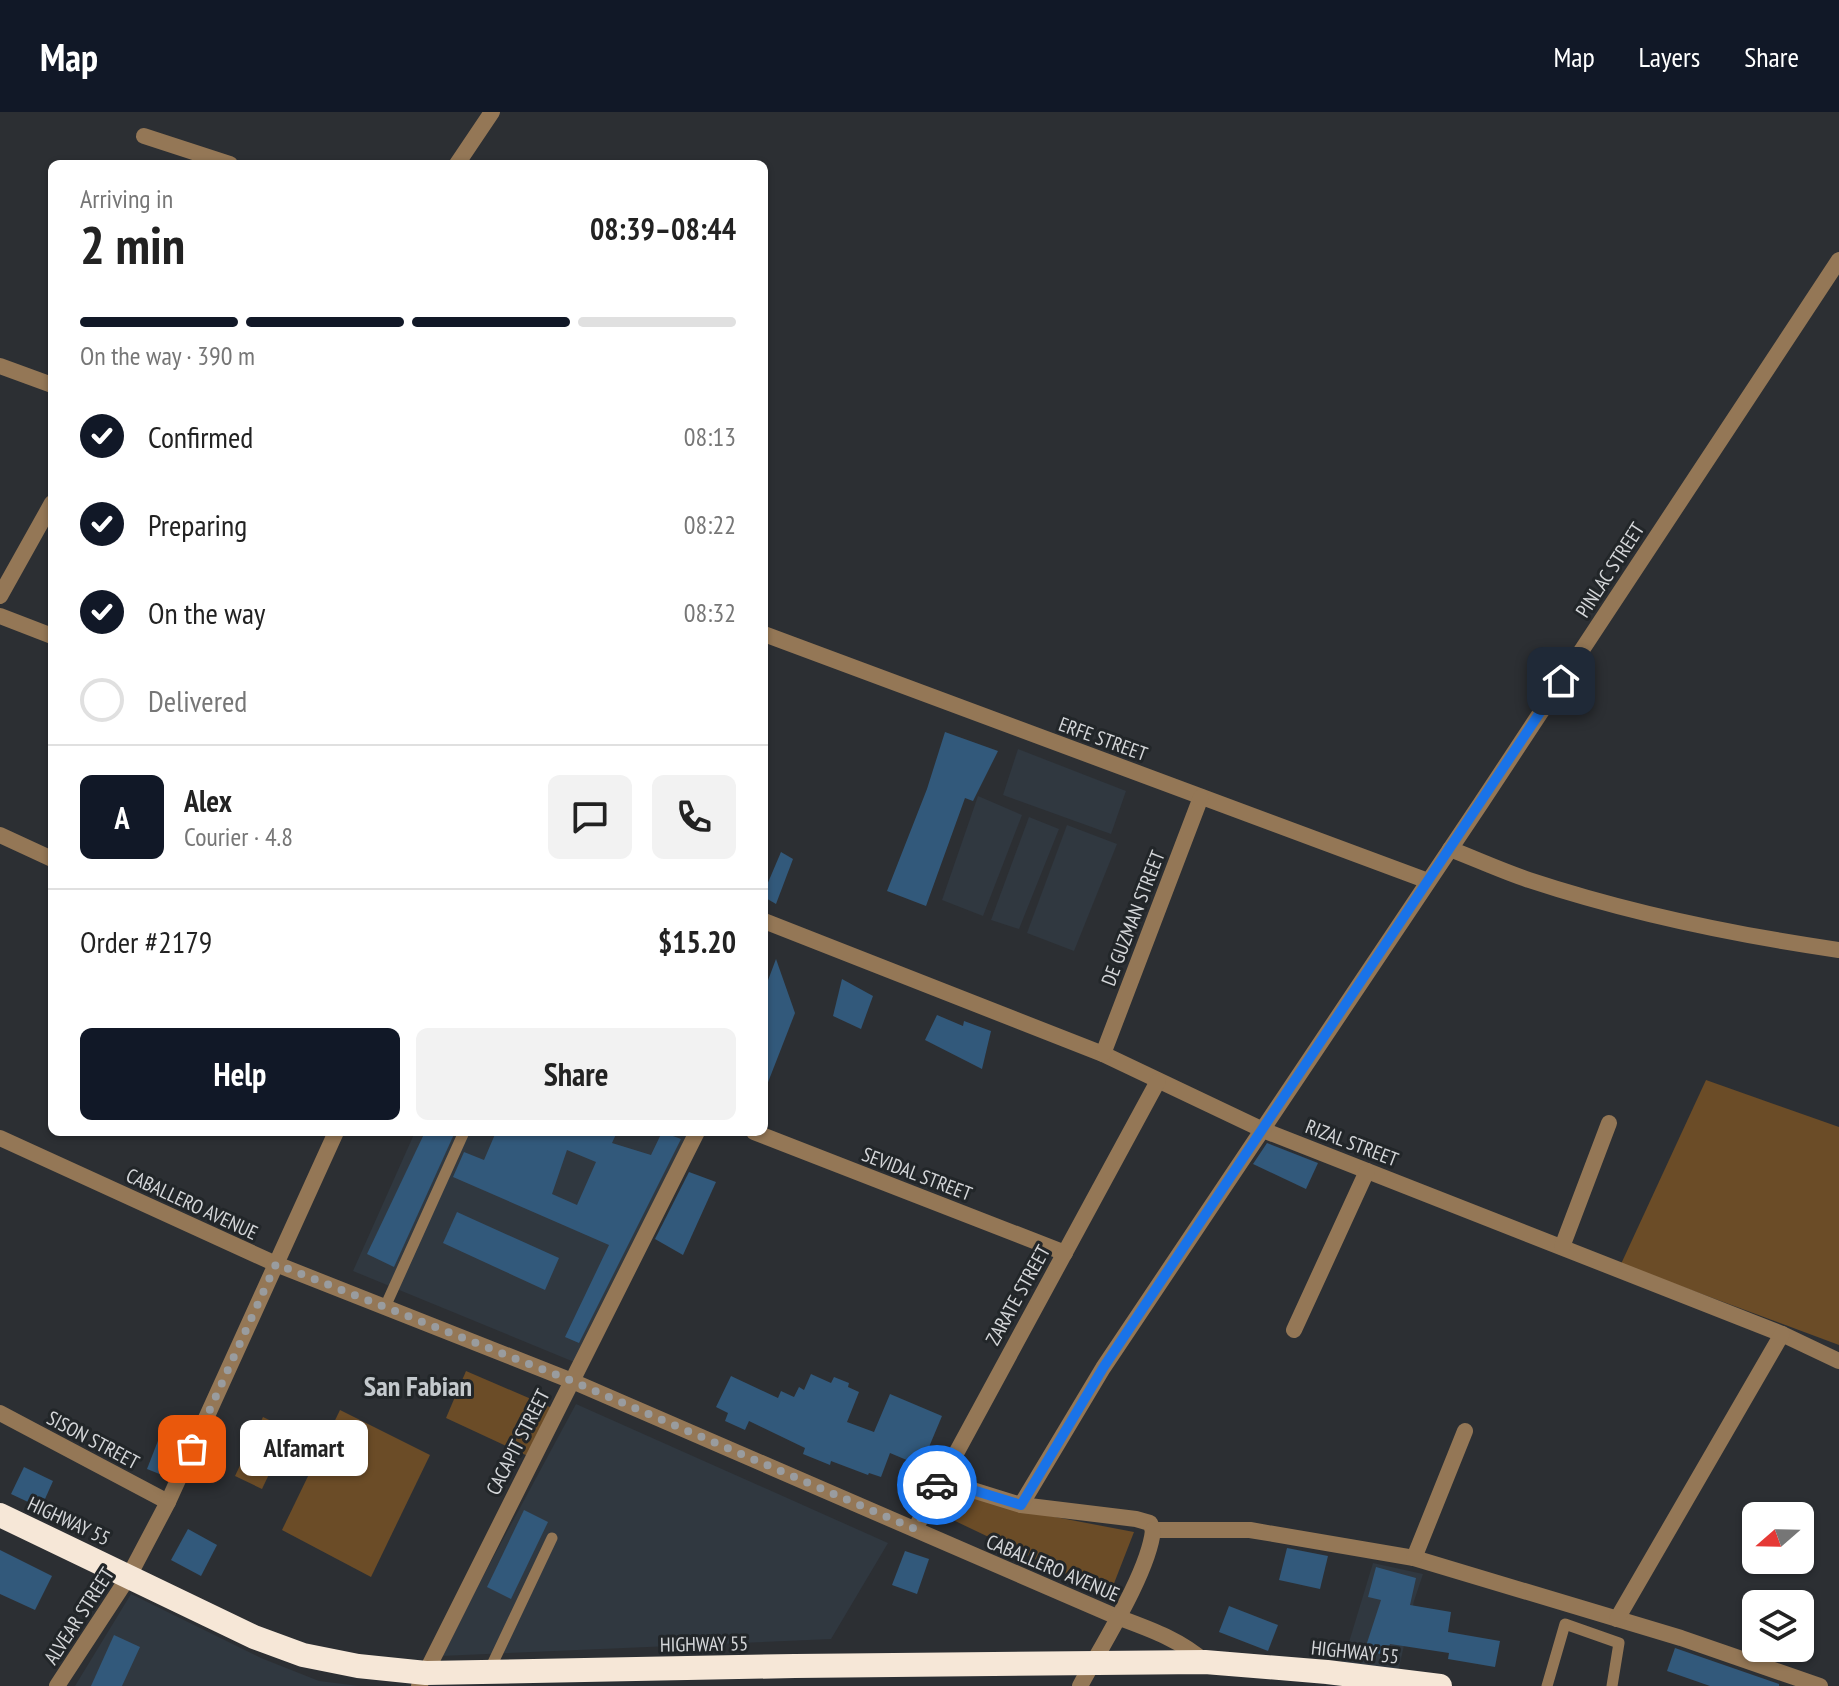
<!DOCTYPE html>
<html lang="en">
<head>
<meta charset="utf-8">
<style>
	:root { --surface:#fff; --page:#f2f2f2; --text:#222; --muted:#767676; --line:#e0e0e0; --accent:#111827 }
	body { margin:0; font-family:"PT Sans Narrow",sans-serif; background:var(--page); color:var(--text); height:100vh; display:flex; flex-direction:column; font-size:30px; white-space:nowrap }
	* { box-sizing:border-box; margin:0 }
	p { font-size:26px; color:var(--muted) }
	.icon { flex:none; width:44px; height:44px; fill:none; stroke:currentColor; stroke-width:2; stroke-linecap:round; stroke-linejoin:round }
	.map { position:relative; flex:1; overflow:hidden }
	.drawer { position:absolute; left:48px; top:48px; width:720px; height:976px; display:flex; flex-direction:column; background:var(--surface); border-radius:12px; box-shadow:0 2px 6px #0004 }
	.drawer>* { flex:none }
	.needle { width:52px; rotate:250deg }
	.tools { position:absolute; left:1742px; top:1390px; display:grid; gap:16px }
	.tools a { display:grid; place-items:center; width:72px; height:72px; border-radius:12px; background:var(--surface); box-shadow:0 2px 6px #0004; font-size:40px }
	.pin { position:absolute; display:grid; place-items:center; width:68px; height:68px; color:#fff; margin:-34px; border-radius:16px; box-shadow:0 4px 12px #0006 }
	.courier { position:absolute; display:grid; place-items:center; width:80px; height:80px; margin:-40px; border:6px solid #1a73e8; border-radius:50%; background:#fff; color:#222; box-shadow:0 2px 10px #0007 }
	.bubble { position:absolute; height:56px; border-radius:12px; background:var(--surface); box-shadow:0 2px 6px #0004; font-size:26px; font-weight:700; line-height:56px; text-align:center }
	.headline em { font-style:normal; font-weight:700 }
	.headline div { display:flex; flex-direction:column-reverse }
	.headline { display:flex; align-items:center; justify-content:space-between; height:136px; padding:0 32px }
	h1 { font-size:52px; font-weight:700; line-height:60px }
	.bar { display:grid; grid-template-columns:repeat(4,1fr); gap:12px 8px; align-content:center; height:96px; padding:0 32px }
	.bar i { height:10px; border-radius:6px; background:var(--line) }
	.bar .active { background:var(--accent) }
	.bar p { grid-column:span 4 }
	.line { display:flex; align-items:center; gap:20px; padding:0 32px; border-top:2px solid var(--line) }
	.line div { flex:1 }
	.round { display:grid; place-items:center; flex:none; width:84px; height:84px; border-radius:12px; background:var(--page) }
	ol { padding:0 32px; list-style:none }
	li { display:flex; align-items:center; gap:24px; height:88px }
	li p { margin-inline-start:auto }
	li .icon { padding:8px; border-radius:50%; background:var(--accent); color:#fff; stroke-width:4 }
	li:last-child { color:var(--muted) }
	li i { width:44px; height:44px; border:4px solid var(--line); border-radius:50% }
	.button { display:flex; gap:16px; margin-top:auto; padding:16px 32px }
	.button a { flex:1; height:92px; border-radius:12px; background:var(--accent); color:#fff; font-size:32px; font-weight:700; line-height:92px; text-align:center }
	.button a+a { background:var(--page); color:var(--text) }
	header { display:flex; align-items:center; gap:48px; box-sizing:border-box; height:112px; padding:0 40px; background:var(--accent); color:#fff }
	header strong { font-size:38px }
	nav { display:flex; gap:44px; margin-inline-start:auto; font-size:28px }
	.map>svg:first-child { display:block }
</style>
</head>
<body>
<header>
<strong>Map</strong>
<nav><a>Map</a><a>Layers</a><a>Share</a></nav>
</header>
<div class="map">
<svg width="1839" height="1574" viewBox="0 0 1839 1574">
	<rect width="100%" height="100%" fill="#2c2f33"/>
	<g fill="#303840">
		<polygon points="1018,637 1126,679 1111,722 1003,683"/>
		<polygon points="978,684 1022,703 983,804 942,788"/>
		<polygon points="1029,705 1059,717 1019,817 991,808"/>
		<polygon points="1067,713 1117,732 1074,839 1027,821"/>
		<polygon points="415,1020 691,1020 579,1252 353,1159"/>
		<polygon points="576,1292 888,1431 831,1527 440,1544"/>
		<polygon points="1373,1451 1423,1462 1414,1489 1398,1560 1343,1550"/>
		<polygon points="131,1482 261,1546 319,1569 359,1574 75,1574"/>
	</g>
	<g fill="#6b4c27">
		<polygon points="1706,968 1839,1015 1839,1233 1621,1152"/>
		<polygon points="466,1259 552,1296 530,1345 446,1306"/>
		<polygon points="340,1298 430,1343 371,1465 282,1418"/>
		<polygon points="263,1305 290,1318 262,1377 235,1364"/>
		<polygon points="960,1381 1013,1397 1134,1420 1113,1474 1104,1480 953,1408 947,1395 952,1385"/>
	</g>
	<g fill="#32597b" fill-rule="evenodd">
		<polygon points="945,620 998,639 973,689 965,686 926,794 887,779 927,677"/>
		<polygon points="781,740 793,747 776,792 764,785 764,780"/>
		<polygon points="776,847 795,901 765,978 764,879"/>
		<polygon points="842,867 873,884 861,917 833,904"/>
		<polygon points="937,903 963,914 964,909 991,919 982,957 925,928"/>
		<polygon points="425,1020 455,1020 394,1155 367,1142"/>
		<path d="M496,1020H617L612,1031L651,1043L662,1020L681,1027L579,1231L565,1225L609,1133L453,1065L464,1040L484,1048ZM567,1038L596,1050L577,1093L552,1082Z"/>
		<polygon points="1267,1031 1318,1051 1306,1077 1253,1052"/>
		<polygon points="689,1060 716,1070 683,1143 655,1127"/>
		<polygon points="457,1100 559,1146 545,1178 443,1131"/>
		<polygon points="811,1262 831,1271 834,1265 849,1271 848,1275 859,1280 847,1310 874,1320 890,1282 942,1304 921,1354 890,1341 881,1365 869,1361 868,1363 831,1349 830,1353 803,1342 805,1336 749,1309 745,1318 725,1309 728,1301 716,1295 731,1264 778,1286 781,1279 794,1285 799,1275 804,1278"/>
		<polygon points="161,1321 183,1329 167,1365 147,1357"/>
		<polygon points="24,1355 53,1369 41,1396 11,1382"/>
		<polygon points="524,1398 548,1410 511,1487 487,1475"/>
		<polygon points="188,1417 217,1433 201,1464 171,1448"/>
		<polygon points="1287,1436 1328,1444 1320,1477 1279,1468"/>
		<polygon points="0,1438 52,1464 35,1498 0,1482"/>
		<polygon points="905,1439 929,1447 917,1482 892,1473"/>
		<polygon points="1376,1455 1416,1466 1410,1493 1451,1500 1448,1520 1500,1529 1495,1555 1448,1547 1449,1541 1390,1532 1386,1544 1365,1537 1381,1488 1368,1485"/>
		<polygon points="1229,1494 1278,1513 1268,1539 1219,1520"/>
		<polygon points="114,1523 140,1535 122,1574 91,1574"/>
		<polygon points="1675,1536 1779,1572 1779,1574 1710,1574 1667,1559"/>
	</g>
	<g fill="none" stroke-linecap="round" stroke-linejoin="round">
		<g stroke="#947756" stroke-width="11">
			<polyline points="385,1195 464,1020"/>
			<polyline points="489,1559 552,1426"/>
			<polyline points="1547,1574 1565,1512 1619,1531 1612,1574"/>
		</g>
		<g stroke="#947756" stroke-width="16">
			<polyline points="144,24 230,52"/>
			<polyline points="457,52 492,0"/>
			<polyline points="0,254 52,273"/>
			<polyline points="0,484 52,391"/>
			<polyline points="0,504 52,524"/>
			<polyline points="764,522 1428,769"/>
			<polyline points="0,723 52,747"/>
			<path d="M1450,737C1476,747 1502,759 1529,768C1629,801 1735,823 1839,838"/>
			<polyline points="764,809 1103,942 1263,1018 1782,1222 1839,1249"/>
			<polyline points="1103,942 1201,685"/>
			<polyline points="754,1020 1065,1141"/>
			<path d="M0,1026L276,1152L572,1269L1117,1505C1149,1517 1179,1527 1205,1550"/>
			<polyline points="1562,1135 1609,1011"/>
			<polyline points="1294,1218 1367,1059"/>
			<polyline points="0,1301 168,1390"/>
			<polyline points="940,1368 1021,1393 1136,1407 1150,1411 1153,1418"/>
			<polyline points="1021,1393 1103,1256 1481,691 1839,148"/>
			<polyline points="915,1417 1158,969"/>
			<polyline points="1153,1418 1250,1418 1414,1446 1681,1526 1820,1574"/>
			<polyline points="1414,1446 1465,1319"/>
			<polyline points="1617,1507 1782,1222"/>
			<polyline points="57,1574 129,1464 168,1390 336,1020"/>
			<polyline points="419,1574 697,1020"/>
			<path d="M1080,1574C1101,1535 1149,1460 1153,1418"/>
		</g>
		<polyline stroke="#f6e7d7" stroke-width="24" points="0,1403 254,1525 303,1543 358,1554 426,1561 795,1554 1205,1550 1327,1560 1440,1574"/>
	</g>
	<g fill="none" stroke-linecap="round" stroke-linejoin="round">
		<polyline stroke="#999c9f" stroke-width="8" stroke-dasharray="0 14.4" points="192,1337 276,1152 572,1269 915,1417 937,1373"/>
		<polyline stroke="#1a73e8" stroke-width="10" points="937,1373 940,1368 1021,1393 1103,1256 1561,569"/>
	</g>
	<g text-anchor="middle" stroke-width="6" stroke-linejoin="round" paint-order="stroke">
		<g font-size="20" fill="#d4d6d9" stroke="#222629">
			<text transform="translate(1610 458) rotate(-57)" y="7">PINLAC STREET</text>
			<text transform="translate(1103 627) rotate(20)" y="7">ERFE STREET</text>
			<text transform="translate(1133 806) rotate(-69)" y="7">DE GUZMAN STREET</text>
			<text transform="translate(1352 1031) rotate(21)" y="7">RIZAL STREET</text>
			<text transform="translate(917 1062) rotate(21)" y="7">SEVIDAL STREET</text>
			<text transform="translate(192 1092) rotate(25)" y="7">CABALLERO AVENUE</text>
			<text transform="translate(1018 1183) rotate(-61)" y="7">ZARATE STREET</text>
			<text transform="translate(93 1328) rotate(28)" y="7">SISON STREET</text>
			<text transform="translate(518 1330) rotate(-63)" y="7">CACAPIT STREET</text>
			<text transform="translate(69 1409) rotate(25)" y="7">HIGHWAY 55</text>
			<text transform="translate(1053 1456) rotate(23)" y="7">CABALLERO AVENUE</text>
			<text transform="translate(79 1504) rotate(-57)" y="7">ALVEAR STREET</text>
			<text transform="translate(704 1532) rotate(-1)" y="7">HIGHWAY 55</text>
			<text transform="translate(1355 1540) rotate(6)" y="7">HIGHWAY 55</text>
		</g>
		<g font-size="28" font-weight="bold" fill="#c4c9cd" stroke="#222629">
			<text x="418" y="1284">San Fabian</text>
		</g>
	</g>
</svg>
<div class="tools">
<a><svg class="needle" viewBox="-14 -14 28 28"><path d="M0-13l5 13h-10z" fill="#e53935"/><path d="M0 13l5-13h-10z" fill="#767676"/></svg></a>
<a><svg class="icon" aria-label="layers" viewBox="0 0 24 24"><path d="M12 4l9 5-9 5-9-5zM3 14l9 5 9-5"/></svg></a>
</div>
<div class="pin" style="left:192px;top:1337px;background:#ea580c"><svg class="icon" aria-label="bag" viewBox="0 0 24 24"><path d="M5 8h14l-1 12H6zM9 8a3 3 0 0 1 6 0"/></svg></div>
<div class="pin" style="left:1561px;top:569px;background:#1f2937"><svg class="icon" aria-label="home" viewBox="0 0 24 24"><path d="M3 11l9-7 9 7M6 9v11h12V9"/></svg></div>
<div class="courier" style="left:937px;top:1373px"><svg class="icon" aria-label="car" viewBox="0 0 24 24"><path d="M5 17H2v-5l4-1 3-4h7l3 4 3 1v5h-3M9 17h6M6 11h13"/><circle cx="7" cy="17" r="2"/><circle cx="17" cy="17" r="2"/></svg></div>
<div class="bubble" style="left:240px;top:1308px;width:128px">Alfamart</div>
<section class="drawer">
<div class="headline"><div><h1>2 min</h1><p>Arriving in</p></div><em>08:39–08:44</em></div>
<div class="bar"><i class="active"></i><i class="active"></i><i class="active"></i><i></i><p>On the way · 390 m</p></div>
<ol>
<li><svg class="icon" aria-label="check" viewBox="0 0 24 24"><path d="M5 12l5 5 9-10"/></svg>Confirmed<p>08:13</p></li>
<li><svg class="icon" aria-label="check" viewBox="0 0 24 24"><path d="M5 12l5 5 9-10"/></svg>Preparing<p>08:22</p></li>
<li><svg class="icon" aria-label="check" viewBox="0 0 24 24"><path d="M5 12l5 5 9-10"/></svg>On the way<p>08:32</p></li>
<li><i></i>Delivered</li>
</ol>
<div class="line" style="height:144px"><b class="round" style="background:var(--accent);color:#fff">A</b><div><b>Alex</b><p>Courier · 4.8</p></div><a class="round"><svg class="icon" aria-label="chat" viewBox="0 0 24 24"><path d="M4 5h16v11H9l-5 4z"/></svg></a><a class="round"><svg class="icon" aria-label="phone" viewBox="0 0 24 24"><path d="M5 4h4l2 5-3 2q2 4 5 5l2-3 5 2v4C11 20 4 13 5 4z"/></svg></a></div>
<div class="line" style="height:104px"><div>Order #2179</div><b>$15.20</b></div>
<div class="button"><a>Help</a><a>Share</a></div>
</section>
</div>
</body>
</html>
